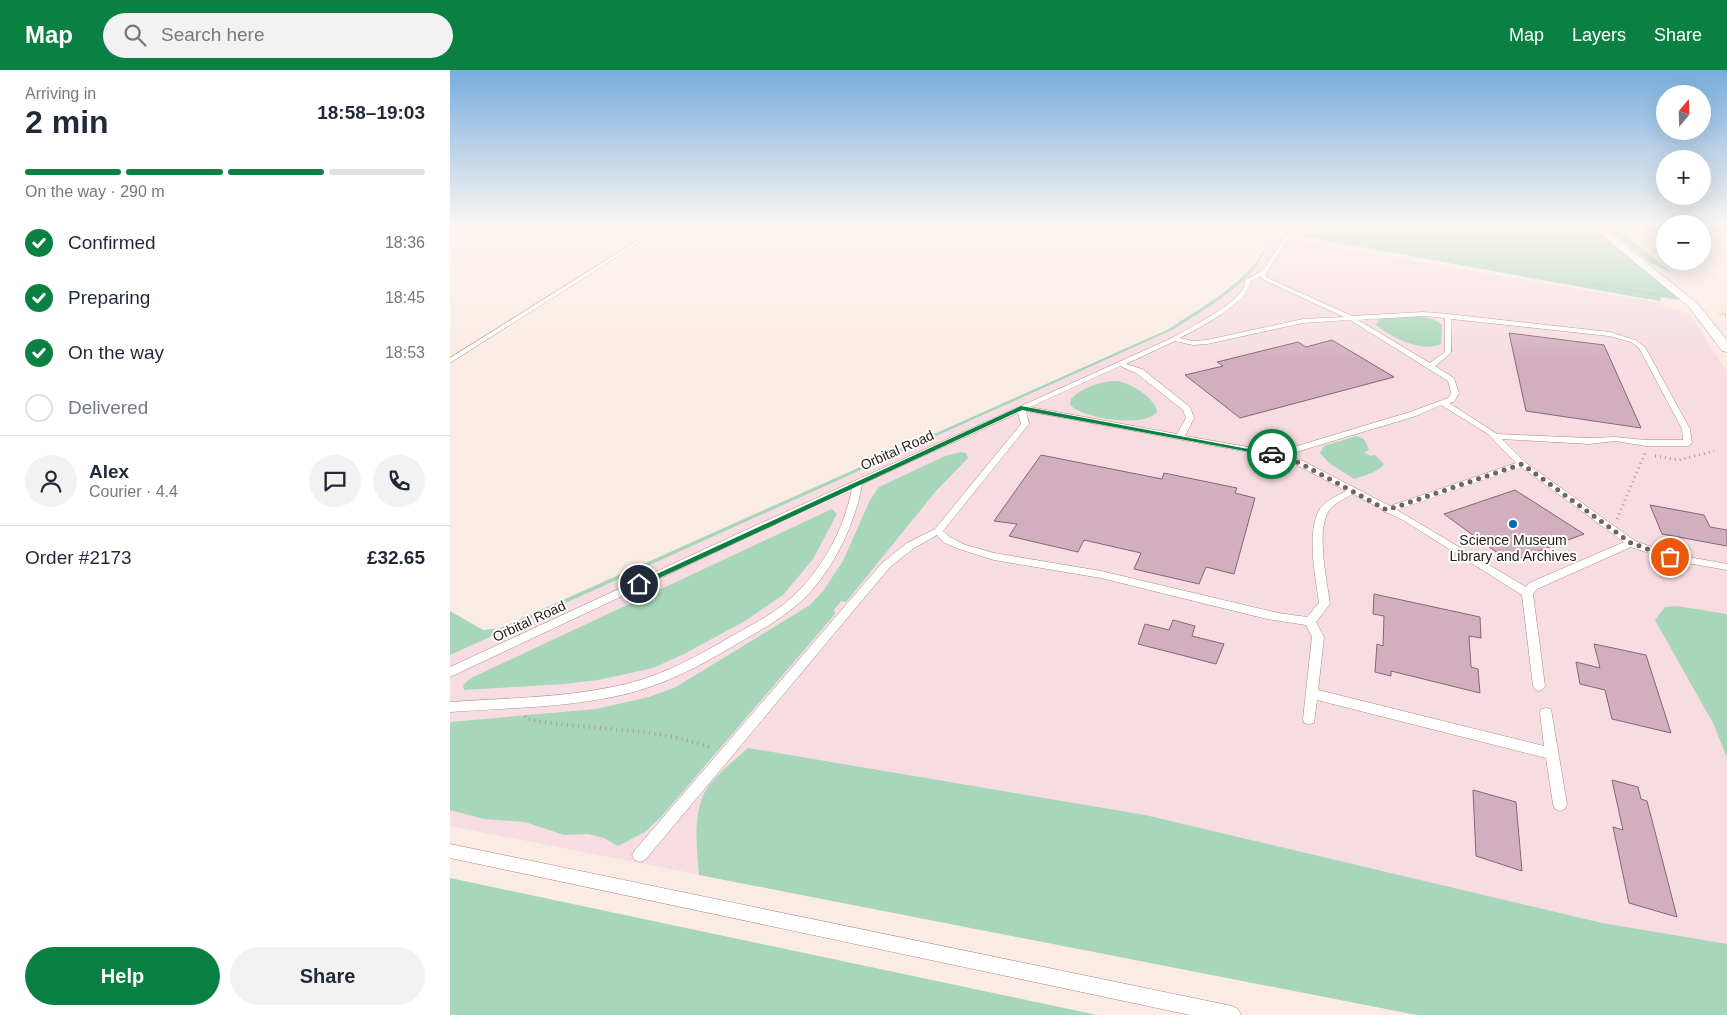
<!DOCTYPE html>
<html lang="en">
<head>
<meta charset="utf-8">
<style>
	:root { --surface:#fff; --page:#f2f2f3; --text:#1f2937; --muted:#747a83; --line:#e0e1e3; --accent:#0b8043 }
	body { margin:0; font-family:Arial,sans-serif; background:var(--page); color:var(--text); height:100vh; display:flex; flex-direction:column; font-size:19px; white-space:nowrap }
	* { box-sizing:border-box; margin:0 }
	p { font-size:16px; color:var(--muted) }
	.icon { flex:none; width:28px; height:28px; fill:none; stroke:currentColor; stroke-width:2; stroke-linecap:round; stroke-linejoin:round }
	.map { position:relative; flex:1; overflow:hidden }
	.panel { display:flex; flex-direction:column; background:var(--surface); width:450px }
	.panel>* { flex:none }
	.needle { width:32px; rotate:19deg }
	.fabs { position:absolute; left:1206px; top:15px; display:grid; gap:10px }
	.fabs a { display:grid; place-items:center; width:55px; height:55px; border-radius:50%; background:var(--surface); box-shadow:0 5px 20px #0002; font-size:25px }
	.pin { position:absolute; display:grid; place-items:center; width:42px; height:42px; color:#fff; margin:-21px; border:2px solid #fff; border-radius:50%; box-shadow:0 1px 5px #0007 }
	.courier { position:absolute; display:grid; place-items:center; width:50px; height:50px; margin:-25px; border:4px solid #0b8043; border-radius:50%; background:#fff; color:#222; box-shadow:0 1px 6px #0007 }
	.overview em { font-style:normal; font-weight:700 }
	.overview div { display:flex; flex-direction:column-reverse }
	.overview { display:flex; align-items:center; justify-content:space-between; height:85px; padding:0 25px }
	h1 { font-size:32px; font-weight:700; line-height:38px }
	.bar { display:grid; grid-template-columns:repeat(4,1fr); gap:8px 5px; align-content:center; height:60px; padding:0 25px }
	.bar i { height:6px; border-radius:4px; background:var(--line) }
	.bar .selected { background:var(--accent) }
	.bar p { grid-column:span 4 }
	.line { display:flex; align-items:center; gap:12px; padding:0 25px; border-top:1px solid var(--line) }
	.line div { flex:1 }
	.round { display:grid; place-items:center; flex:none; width:52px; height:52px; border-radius:26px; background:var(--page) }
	ol { padding:0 25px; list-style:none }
	li { display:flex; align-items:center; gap:15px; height:55px }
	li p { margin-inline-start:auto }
	li .icon { padding:5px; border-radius:50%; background:var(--accent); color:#fff; stroke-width:4 }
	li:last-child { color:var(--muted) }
	li i { width:28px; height:28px; border:2px solid var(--line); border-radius:50% }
	.primary-button { display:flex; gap:10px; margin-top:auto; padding:10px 25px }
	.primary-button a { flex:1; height:58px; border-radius:30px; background:var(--accent); color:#fff; font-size:20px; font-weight:700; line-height:58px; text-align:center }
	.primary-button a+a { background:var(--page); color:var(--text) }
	header { display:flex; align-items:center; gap:30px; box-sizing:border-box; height:70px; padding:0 25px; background:var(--accent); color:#fff }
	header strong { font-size:24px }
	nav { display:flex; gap:28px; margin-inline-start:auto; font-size:18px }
	.search { width:350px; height:45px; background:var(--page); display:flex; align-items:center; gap:12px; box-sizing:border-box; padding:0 18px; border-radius:28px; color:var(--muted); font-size:19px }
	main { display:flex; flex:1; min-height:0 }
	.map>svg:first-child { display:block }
</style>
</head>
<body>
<header>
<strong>Map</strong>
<div class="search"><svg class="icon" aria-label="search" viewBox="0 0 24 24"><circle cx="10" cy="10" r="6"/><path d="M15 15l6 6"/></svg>Search here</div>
<nav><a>Map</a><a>Layers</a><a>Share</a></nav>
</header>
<main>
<section class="panel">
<div class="overview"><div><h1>2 min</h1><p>Arriving in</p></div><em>18:58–19:03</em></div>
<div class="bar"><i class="selected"></i><i class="selected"></i><i class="selected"></i><i></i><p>On the way · 290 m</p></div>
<ol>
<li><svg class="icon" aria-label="check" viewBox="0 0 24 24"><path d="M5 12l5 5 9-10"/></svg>Confirmed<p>18:36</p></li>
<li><svg class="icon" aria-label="check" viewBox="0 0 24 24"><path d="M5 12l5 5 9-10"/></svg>Preparing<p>18:45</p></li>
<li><svg class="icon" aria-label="check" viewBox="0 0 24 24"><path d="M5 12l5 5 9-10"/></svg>On the way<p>18:53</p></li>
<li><i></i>Delivered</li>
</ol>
<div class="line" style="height:90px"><a class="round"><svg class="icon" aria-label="person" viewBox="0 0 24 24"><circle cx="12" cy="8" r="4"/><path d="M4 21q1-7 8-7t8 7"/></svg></a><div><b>Alex</b><p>Courier · 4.4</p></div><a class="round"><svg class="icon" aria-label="chat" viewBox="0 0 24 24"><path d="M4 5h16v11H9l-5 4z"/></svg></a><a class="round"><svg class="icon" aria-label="phone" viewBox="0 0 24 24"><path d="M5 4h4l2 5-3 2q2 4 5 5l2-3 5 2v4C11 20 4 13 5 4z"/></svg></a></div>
<div class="line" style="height:65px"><div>Order #2173</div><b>£32.65</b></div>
<div class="primary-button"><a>Help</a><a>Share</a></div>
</section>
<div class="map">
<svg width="1277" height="945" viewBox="0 0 1277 945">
	<rect width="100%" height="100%" fill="#faebe4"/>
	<polygon fill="#f7dde2" points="823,167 1212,233 1213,236 1240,244 1277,302 1277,945 967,945 0,756 0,585 724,259 761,235 792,211 813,187"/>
	<g fill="#a7d6bb">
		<path d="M829,157H832C817,169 815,187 802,201C780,225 751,242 724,259L0,585V541L33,560L50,558L719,259C748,239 783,221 806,192C814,181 819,168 829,157Z"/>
		<polygon points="861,157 1144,157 1223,222 1229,230 1210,227 1211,231 1186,227 850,166"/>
		<polygon points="1155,157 1165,157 1221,202 1200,193"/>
		<path d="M964,246C974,247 984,248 992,255L991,274C970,283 942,267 926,255L929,249L932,248Z"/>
		<path d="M666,311C679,312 706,328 707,342C695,358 634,349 620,335L621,329C631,318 651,311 666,311Z"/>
		<path d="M906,366L914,369L919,380L914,382L920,386L925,385L934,394C929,402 913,406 904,409L879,393L870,383L874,376Z"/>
		<polygon points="511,382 516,383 518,388 486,421 396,532 391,531 384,540 385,544 212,746 195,762 168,776 154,768 138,764 114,765 75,752 34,749 0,740 0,652 146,639 199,627 226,617 360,535 373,521 393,491 420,430 429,417 495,386"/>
		<polygon points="382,439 387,444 363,489 333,525 295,551 234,584 203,598 148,610 114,614 14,620 13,615 21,608"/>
		<polygon points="1227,536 1277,544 1277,688 1264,655 1205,550 1215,537"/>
		<path d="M298,678L695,745L1152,853L1277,874V945H967L249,805C247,779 243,751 253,726C259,710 285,690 298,678Z"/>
		<polygon points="0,808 647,945 0,945"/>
	</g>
	<g fill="#d2afbf" stroke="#866674">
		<polygon points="1059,263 1154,275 1191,358 1076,341"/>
		<polygon points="882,270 944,307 790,348 735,305 773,296 767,292 848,272 856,277"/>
		<polygon points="591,385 712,409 714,403 787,418 785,423 805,428 784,504 756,497 749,514 684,499 691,483 634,470 628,482 559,466 567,454 544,451"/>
		<polygon points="1065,420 1134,464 1060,492 994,444"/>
		<polygon points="1200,435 1254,445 1260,457 1277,460 1277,476 1212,464"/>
		<polygon points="924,524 1030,547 1031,568 1019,566 1021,597 1028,599 1030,623 941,601 941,606 925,602 927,574 933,576 934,546 923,544"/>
		<polygon points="723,550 745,556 742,566 774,574 766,594 688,574 695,554 719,560"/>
		<polygon points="1144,574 1196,585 1221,663 1162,649 1155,620 1130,614 1126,592 1150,598"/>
		<polygon points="1162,710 1188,717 1191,729 1197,731 1227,847 1179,833 1163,757 1173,760"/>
		<polygon points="1023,720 1066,732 1072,801 1026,786"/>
	</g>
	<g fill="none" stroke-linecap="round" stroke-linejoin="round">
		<g stroke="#ac8b7c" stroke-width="1">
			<g id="service">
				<polygon points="209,157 214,157 0,293 0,288"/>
				<path d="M842,157H846L817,202L816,206L818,208L902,246L973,242L998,244L1160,262L1185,270L1195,277L1240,359L1242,373L1238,376H1196L1165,371L1139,374L1052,369L1075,392L1185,471L1222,484L1277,494V500L1220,490L1181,477L1087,519L1083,524L1095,616L1093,619L1089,621L1085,619L1083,616L1072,525L953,450L938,443L934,442L933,440L903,424C896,428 886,432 880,439C865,459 877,510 880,534L866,552L874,567L868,620L1094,676L1090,643L1091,639L1096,638L1101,639L1117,734L1115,739L1110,741L1105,739L1103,734L1096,688L867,630L864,653L859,654L854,653L853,649L862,567L856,555L817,549L651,508L544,490L506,478L493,472L487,465L464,478L440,497L195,790L190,792L185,790L182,785L185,780L432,493L457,473L485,459L571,354L568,343L412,414C405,456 380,507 347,535C327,552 302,565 280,578C243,600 205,619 162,627C109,638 54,638 0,642V632C54,628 109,628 162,617C201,610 235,593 270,573C293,559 320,547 340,529C371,502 395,458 402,418L0,607V597L309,454L722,268C739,258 786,235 794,217C795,215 794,212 795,210L812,201ZM810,206L814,210L894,247L853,249L757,270L743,271L730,268C747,259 800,232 800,212ZM973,246L995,248V282L980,293L908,250ZM1001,249L1159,266L1181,272L1189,278L1232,359L1233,370H1196L1165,367L1139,368L1047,364L999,333L1004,332L1009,323L1004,308L985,296L1001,283ZM900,250L998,311L1001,323L998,328L960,342L827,382L735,366L744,348L740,337L692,299L676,294L725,271L743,275L757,274L853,253ZM670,296L686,303L733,340L736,348L727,364L580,337ZM991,335L1038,364L1066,393L940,436L853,391L836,385L966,346ZM576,341L825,387L847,395L896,421C889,425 879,429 873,435C854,456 866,508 869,533L857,547L828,543L651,501L544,483L513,474L500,467L493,461L579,354ZM1071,397L1174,472L1079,513L1076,517L947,440Z"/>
				<polygon points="0,774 782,936 788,939 791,945 740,945 0,788"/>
			</g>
		</g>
		<g stroke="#ac8b7c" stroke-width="1">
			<polygon id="minor" points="1142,157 1152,157 1247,233 1277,270 1277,282 1272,281 1239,237"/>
		</g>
		<g stroke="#ad9e98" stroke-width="2" stroke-dasharray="0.5 2" stroke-linecap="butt">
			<polyline points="1144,214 1210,225"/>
			<polyline points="1268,244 1277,245"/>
		</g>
		<polyline stroke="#ad9e98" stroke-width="2.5" stroke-dasharray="0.5 2.5" stroke-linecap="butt" points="1272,244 1277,245"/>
		<g stroke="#ad9e98" stroke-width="3" stroke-dasharray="1 4" stroke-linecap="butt">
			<polyline points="1205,386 1229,390 1264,381"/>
			<polyline points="1167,449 1195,383"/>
		</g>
		<path stroke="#ad9e98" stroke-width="4" stroke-dasharray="1 4.5" stroke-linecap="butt" d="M75,646L77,649C139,661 202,656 262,678"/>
		<use href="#service" fill="#fff" fill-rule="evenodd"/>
		<use href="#minor" fill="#fff" fill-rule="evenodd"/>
	</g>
	<linearGradient id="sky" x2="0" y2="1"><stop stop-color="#77aedf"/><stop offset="0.54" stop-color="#fdf6f3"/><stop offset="1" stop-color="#fdf6f3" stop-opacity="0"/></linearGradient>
	<rect width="1277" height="289" fill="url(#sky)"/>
	<polygon fill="#0b8043" points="571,336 825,384 822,386 572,340 192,516 185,514"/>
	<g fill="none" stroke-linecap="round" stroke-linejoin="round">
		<polyline stroke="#71635d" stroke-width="5" stroke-dasharray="0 9" points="822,384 850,393 937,440 1072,394 1181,473 1220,487"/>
	</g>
	<circle fill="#0368b5" stroke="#fff" stroke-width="2" cx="1063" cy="454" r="5"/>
	<g text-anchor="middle" stroke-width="4" stroke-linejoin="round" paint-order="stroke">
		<g font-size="14" fill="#271a14" stroke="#fff">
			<text transform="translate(447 380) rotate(-24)" y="5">Orbital Road</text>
			<text transform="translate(79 551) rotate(-25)" y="5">Orbital Road</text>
		</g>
		<g font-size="14" fill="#271a14" stroke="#fff">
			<text x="1063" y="475">Science Museum<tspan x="1063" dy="16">Library and Archives</tspan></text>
		</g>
	</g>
</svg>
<div class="fabs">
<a><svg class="needle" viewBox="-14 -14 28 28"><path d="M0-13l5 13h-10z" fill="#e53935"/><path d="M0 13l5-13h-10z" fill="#747a83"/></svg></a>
<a>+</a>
<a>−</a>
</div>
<div class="pin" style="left:1220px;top:487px;background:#ea580c"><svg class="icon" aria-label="bag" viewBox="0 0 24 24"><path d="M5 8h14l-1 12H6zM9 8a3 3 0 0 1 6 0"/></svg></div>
<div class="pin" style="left:189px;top:514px;background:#1f2937"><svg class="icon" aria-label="home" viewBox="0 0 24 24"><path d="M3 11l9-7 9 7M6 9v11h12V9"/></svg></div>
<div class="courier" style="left:822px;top:384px"><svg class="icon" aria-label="car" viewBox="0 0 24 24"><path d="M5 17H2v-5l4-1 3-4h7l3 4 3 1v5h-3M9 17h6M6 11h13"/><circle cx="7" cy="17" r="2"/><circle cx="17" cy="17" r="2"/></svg></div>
</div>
</main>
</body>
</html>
